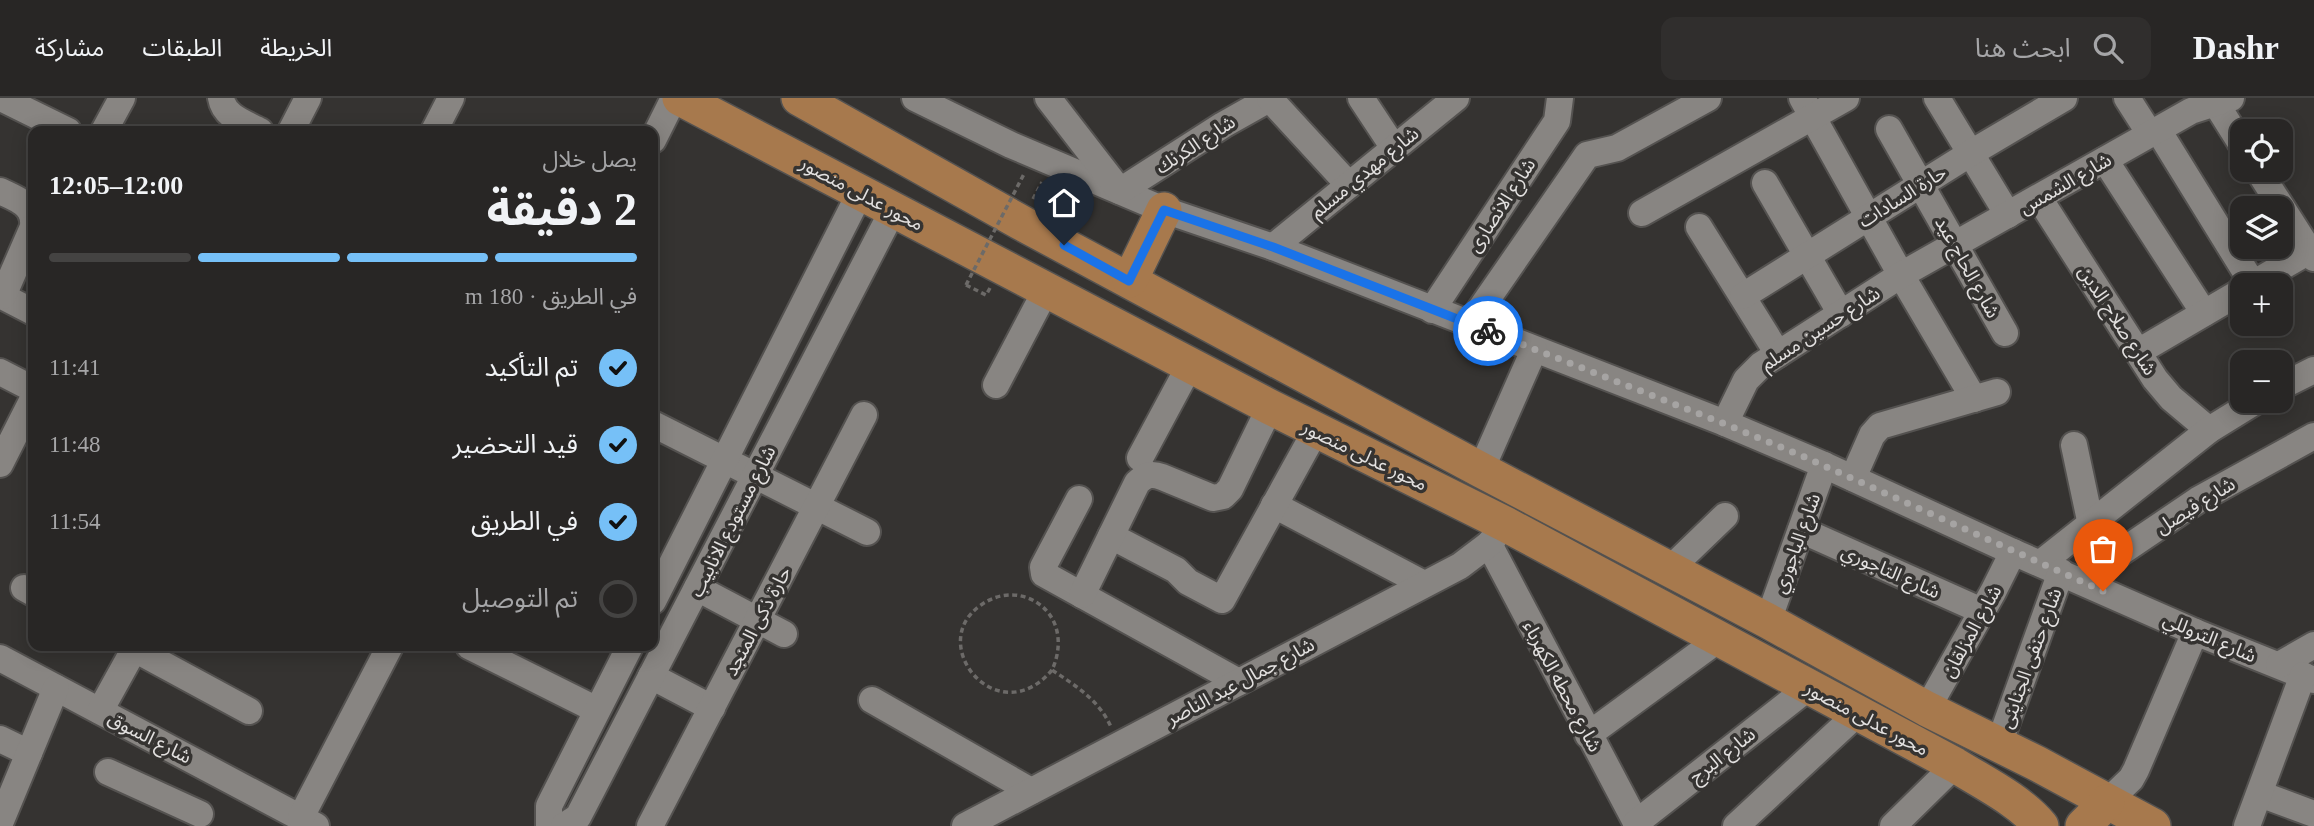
<!DOCTYPE html>
<html lang="ar">
<head>
<meta charset="utf-8">
<style>
	:root { --surface:#282625; --page:#302e2d; --text:#f1f3f6; --muted:#a5a5a7; --line:#444342; --accent:#76c0f7 }
	body { margin:0; font-family:"Times New Roman","Noto Sans Arabic",serif; background:var(--page); color:var(--text); direction:rtl; height:100vh; display:flex; flex-direction:column; font-size:26px; white-space:nowrap }
	* { box-sizing:border-box; margin:0 }
	p { font-size:23px; color:var(--muted) }
	.icon { flex:none; width:38px; height:38px; fill:none; stroke:currentColor; stroke-width:2; stroke-linecap:round; stroke-linejoin:round }
	.map { position:relative; flex:1; overflow:hidden; direction:ltr }
	.panel { position:absolute; left:28px; top:28px; width:630px; height:525px; display:flex; flex-direction:column; background:var(--surface); border-radius:14px; box-shadow:0 4px 18px #0003,0 0 0 2px var(--line); direction:rtl }
	.panel>* { flex:none }
	.controls { position:absolute; left:2230px; top:21px; display:grid; gap:14px }
	.controls a { display:grid; place-items:center; width:63px; height:63px; border-radius:14px; background:var(--surface); box-shadow:0 4px 18px #0003,0 0 0 2px var(--line); font-size:35px }
	.pin { position:absolute; display:grid; place-items:center; width:60px; height:60px; color:#fff; margin:-72px -30px; border-radius:50% 50% 50% 0; rotate:-45deg; box-shadow:0 0 7px #0007 }
	.pin .icon { rotate:45deg }
	.courier { position:absolute; display:grid; place-items:center; width:70px; height:70px; margin:-35px; border:5px solid #1a73e8; border-radius:50%; background:#fff; color:#222; box-shadow:0 2px 9px #0007 }
	.headline em { font-style:normal; font-weight:700 }
	.headline div { display:flex; flex-direction:column-reverse }
	.headline { display:flex; align-items:center; justify-content:space-between; height:119px; padding:0 21px }
	h1 { font-size:46px; font-weight:700; line-height:52px }
	.bar { display:grid; grid-template-columns:repeat(4,1fr); gap:10px 7px; align-content:center; height:84px; padding:0 21px }
	.bar i { height:9px; border-radius:5px; background:var(--line) }
	.bar .active { background:var(--accent) }
	.bar p { grid-column:span 4 }
	ol { padding:0 21px; list-style:none }
	li { display:flex; align-items:center; gap:21px; height:77px }
	li p { margin-inline-start:auto }
	li .icon { padding:7px; border-radius:50%; background:var(--accent); color:#111; stroke-width:4 }
	li:last-child { color:var(--muted) }
	li i { width:38px; height:38px; border:4px solid var(--line); border-radius:50% }
	header { display:flex; align-items:center; gap:42px; box-sizing:border-box; height:98px; padding:0 35px; background:var(--surface); border-bottom:2px solid var(--line) }
	header strong { font-size:33px }
	nav { display:flex; gap:38px; margin-inline-start:auto; font-size:24px }
	.search { width:490px; height:63px; background:var(--page); display:flex; align-items:center; gap:18px; box-sizing:border-box; padding:0 24px; border-radius:14px; color:var(--muted); font-size:26px }
	.map>svg:first-child { display:block }
</style>
</head>
<body>
<header>
<strong>Dashr</strong>
<div class="search"><svg class="icon" aria-label="search" viewBox="0 0 24 24"><circle cx="10" cy="10" r="6"/><path d="M15 15l6 6"/></svg>ابحث هنا</div>
<nav><a>الخريطة</a><a>الطبقات</a><a>مشاركة</a></nav>
</header>
<div class="map">
<svg width="2314" height="728" viewBox="0 0 2314 728">
	<rect width="100%" height="100%" fill="#353331"/>
	<g fill="none" stroke-linecap="round" stroke-linejoin="round">
		<g stroke="#545250" stroke-width="30">
			<g id="minor">
				<polyline points="1,0 68,33"/>
				<path d="M221,0C224,19 245,25 260,33"/>
				<polyline points="915,0 1011,47 1164,112 1273,149 1725,325 1824,367 2013,454 2195,534 2314,582"/>
				<polyline points="1048,0 1120,93 1223,27 1271,0"/>
				<polyline points="1361,0 1394,50"/>
				<polyline points="1802,0 1901,177 1974,301"/>
				<polyline points="1937,0 2008,117"/>
				<polyline points="2127,0 2150,36"/>
				<polyline points="1270,1 1349,87"/>
				<polyline points="2215,4 2242,47"/>
				<polyline points="1889,31 2005,235"/>
				<polyline points="2158,32 2253,186"/>
				<polyline points="104,33 122,0"/>
				<polyline points="291,33 308,0"/>
				<polyline points="434,33 451,0"/>
				<polyline points="653,42 674,0"/>
				<polyline points="2105,62 2204,215"/>
				<polyline points="2258,72 2314,160"/>
				<polyline points="1765,85 1841,216"/>
				<path d="M0,93C14,100 32,105 33,123"/>
				<polyline points="2039,100 2155,281 2171,300 2209,332"/>
				<polyline points="1642,115 1846,0"/>
				<polyline points="1699,129 1778,256"/>
				<polyline points="1273,149 1456,0"/>
				<polyline points="2251,187 2309,153"/>
				<polyline points="0,197 33,214"/>
				<polyline points="3,198 33,129"/>
				<polyline points="1743,198 1971,55 2064,0"/>
				<polyline points="1432,212 1557,23 1560,0"/>
				<polyline points="1470,226 1587,57 1617,50 1708,0"/>
				<polyline points="2138,254 2242,193"/>
				<polyline points="0,274 33,291"/>
				<polyline points="996,287 1046,192"/>
				<polyline points="2280,289 2314,272"/>
				<polyline points="1725,325 1746,282 1761,267 1901,177 2191,13 2231,0"/>
				<polyline points="653,326 867,434"/>
				<polyline points="2074,347 2091,427"/>
				<polyline points="1140,360 1190,267"/>
				<polyline points="0,366 33,301"/>
				<polyline points="1481,372 1534,252"/>
				<polyline points="1853,380 1872,337 1880,328 1997,294"/>
				<polyline points="1079,401 1043,469 1044,476 1239,584"/>
				<polyline points="1274,407 1424,486"/>
				<polyline points="1801,432 1982,513"/>
				<polyline points="1111,438 1176,472 1188,484 1222,502 1316,332"/>
				<polyline points="1489,446 1638,728"/>
				<polyline points="2041,465 2209,332 2256,303"/>
				<polyline points="1670,471 1725,418"/>
				<polyline points="2080,482 2198,402 2314,338"/>
				<polyline points="24,490 33,495"/>
				<polyline points="697,490 784,536"/>
				<path d="M1082,497L1137,385C1145,377 1151,375 1162,379L1213,400L1223,398L1230,391L1270,309"/>
				<polyline points="653,503 860,95"/>
				<polyline points="1768,523 1824,367"/>
				<polyline points="129,548 249,613"/>
				<polyline points="469,548 597,612"/>
				<polyline points="0,560 316,728"/>
				<polyline points="2279,567 2314,547"/>
				<polyline points="651,578 712,610"/>
				<polyline points="872,602 1031,693"/>
				<polyline points="1927,611 1993,494 2013,454"/>
				<polyline points="100,613 136,548"/>
				<polyline points="1588,637 1719,541"/>
				<polyline points="0,641 29,655"/>
				<polyline points="1999,646 2061,474"/>
				<polyline points="108,674 200,716"/>
				<polyline points="2260,696 2314,716"/>
				<polyline points="2107,704 2131,681 2136,672 2195,534"/>
				<polyline points="301,719 390,548"/>
				<polyline points="0,725 56,590"/>
				<polyline points="1636,725 1809,589"/>
				<polyline points="549,728 549,708 554,698 630,548"/>
				<polyline points="564,728 578,719 893,112"/>
				<polyline points="650,728 864,317"/>
				<polyline points="965,728 1460,468 1489,446 1505,426"/>
				<polyline points="1736,728 1858,615"/>
				<polyline points="1893,728 1955,667"/>
				<polyline points="2247,728 2303,577"/>
			</g>
		</g>
		<g stroke="#545250" stroke-width="38">
			<g id="major">
				<path d="M680,0L1270,309L1505,426L1955,667C1984,685 2019,702 2041,728"/>
				<polyline points="799,0 1020,124 1481,372 1768,523 1927,611 2036,665 2153,728"/>
				<polyline points="1130,182 1164,112"/>
				<polyline points="2083,728 2107,704"/>
			</g>
		</g>
		<g stroke="#6c6a68" stroke-width="3.5" stroke-dasharray="5 3.5" stroke-linecap="butt">
			<polyline points="1033,101 1042,84"/>
			<polyline points="966,187 986,197 990,190"/>
			<path d="M1052,572C998,636 924,546 981,507C995,497 1012,494 1028,500C1058,512 1065,544 1052,572C1076,588 1099,602 1111,629"/>
		</g>
		<use href="#minor" stroke="#888582" stroke-width="26"/>
		<use href="#major" stroke="#a7794d" stroke-width="35"/>
		<polyline stroke="#6c6a68" stroke-width="3.5" stroke-dasharray="5 3.5" stroke-linecap="butt" points="966,187 1024,76"/>
	</g>
	<g fill="none" stroke-linecap="round" stroke-linejoin="round">
		<polyline stroke="#a6a4a3" stroke-width="7" stroke-dasharray="0 12.6" points="1488,233 1725,326 1800,357 2103,493"/>
		<polyline stroke="#1a73e8" stroke-width="9" points="1064,147 1129,183 1164,112 1273,149 1488,233"/>
	</g>
	<g text-anchor="middle" stroke-width="7" stroke-linejoin="round" paint-order="stroke">
		<g font-size="19" fill="#e3e1e0" stroke="#353331">
			<text transform="translate(1195 46) rotate(-33)" y="7">شارع الكرنك</text>
			<text transform="translate(1364 74) rotate(-39)" y="7">شارع مهدي مسلم</text>
			<text transform="translate(2065 85) rotate(-30)" y="7">شارع الشمس</text>
			<text transform="translate(862 95) rotate(28)" y="7">محور عدلى منصور</text>
			<text transform="translate(1902 98) rotate(-32)" y="7">حارة السادات</text>
			<text transform="translate(1501 107) rotate(-57)" y="7">شارع الانصارى</text>
			<text transform="translate(1968 169) rotate(61)" y="7">شارع الحاج عيد</text>
			<text transform="translate(2118 222) rotate(57)" y="7">شارع صلاح الدين</text>
			<text transform="translate(1820 230) rotate(-33)" y="7">شارع حسين مسلم</text>
			<text transform="translate(1365 357) rotate(26)" y="7">محور عدلى منصور</text>
			<text transform="translate(2195 407) rotate(-32)" y="7">شارع فيصل</text>
			<text transform="translate(732 423) rotate(-63)" y="7">شارع مستودع الانابيب</text>
			<text transform="translate(1796 445) rotate(-70)" y="7">شارع الباجوري</text>
			<text transform="translate(1891 473) rotate(24)" y="7">شارع التاجوري</text>
			<text transform="translate(757 523) rotate(-62)" y="7">حارة ذكى المنجد</text>
			<text transform="translate(1971 533) rotate(-61)" y="7">شارع المزلقان</text>
			<text transform="translate(2210 539) rotate(23)" y="7">شارع التروللي</text>
			<text transform="translate(2030 560) rotate(-70)" y="7">شارع حنفى الجناينى</text>
			<text transform="translate(1240 583) rotate(-28)" y="7">شارع جمال عبد الناصر</text>
			<text transform="translate(1563 588) rotate(62)" y="7">شارع محطه الكهرباء</text>
			<text transform="translate(1867 620) rotate(28)" y="7">محور عدلى منصور</text>
			<text transform="translate(150 639) rotate(27)" y="7">شارع السوق</text>
			<text transform="translate(1722 657) rotate(-38)" y="7">شارع البرج</text>
		</g>
	</g>
</svg>
<div class="controls">
<a><svg class="icon" aria-label="locate" viewBox="0 0 24 24"><circle cx="12" cy="12" r="6"/><path d="M12 2v4M12 18v4M2 12h4M18 12h4"/></svg></a>
<a><svg class="icon" aria-label="layers" viewBox="0 0 24 24"><path d="M12 4l9 5-9 5-9-5zM3 14l9 5 9-5"/></svg></a>
<a>+</a>
<a>−</a>
</div>
<div class="pin" style="left:2103px;top:493px;background:#ea580c"><svg class="icon" aria-label="bag" viewBox="0 0 24 24"><path d="M5 8h14l-1 12H6zM9 8a3 3 0 0 1 6 0"/></svg></div>
<div class="pin" style="left:1064px;top:147px;background:#1f2937"><svg class="icon" aria-label="home" viewBox="0 0 24 24"><path d="M3 11l9-7 9 7M6 9v11h12V9"/></svg></div>
<div class="courier" style="left:1488px;top:233px"><svg class="icon" aria-label="bike" viewBox="0 0 24 24"><circle cx="6" cy="16" r="4"/><circle cx="18" cy="16" r="4"/><path d="M6 16l4-8h5l3 8M10 8l3 8H6M13 5h3"/></svg></div>
<section class="panel">
<div class="headline"><div><h1>2 دقيقة</h1><p>يصل خلال</p></div><em>12:00–12:05</em></div>
<div class="bar"><i class="active"></i><i class="active"></i><i class="active"></i><i></i><p>في الطريق · 180 m</p></div>
<ol>
<li><svg class="icon" aria-label="check" viewBox="0 0 24 24"><path d="M5 12l5 5 9-10"/></svg>تم التأكيد<p>11:41</p></li>
<li><svg class="icon" aria-label="check" viewBox="0 0 24 24"><path d="M5 12l5 5 9-10"/></svg>قيد التحضير<p>11:48</p></li>
<li><svg class="icon" aria-label="check" viewBox="0 0 24 24"><path d="M5 12l5 5 9-10"/></svg>في الطريق<p>11:54</p></li>
<li><i></i>تم التوصيل</li>
</ol>
</section>
</div>
</body>
</html>
